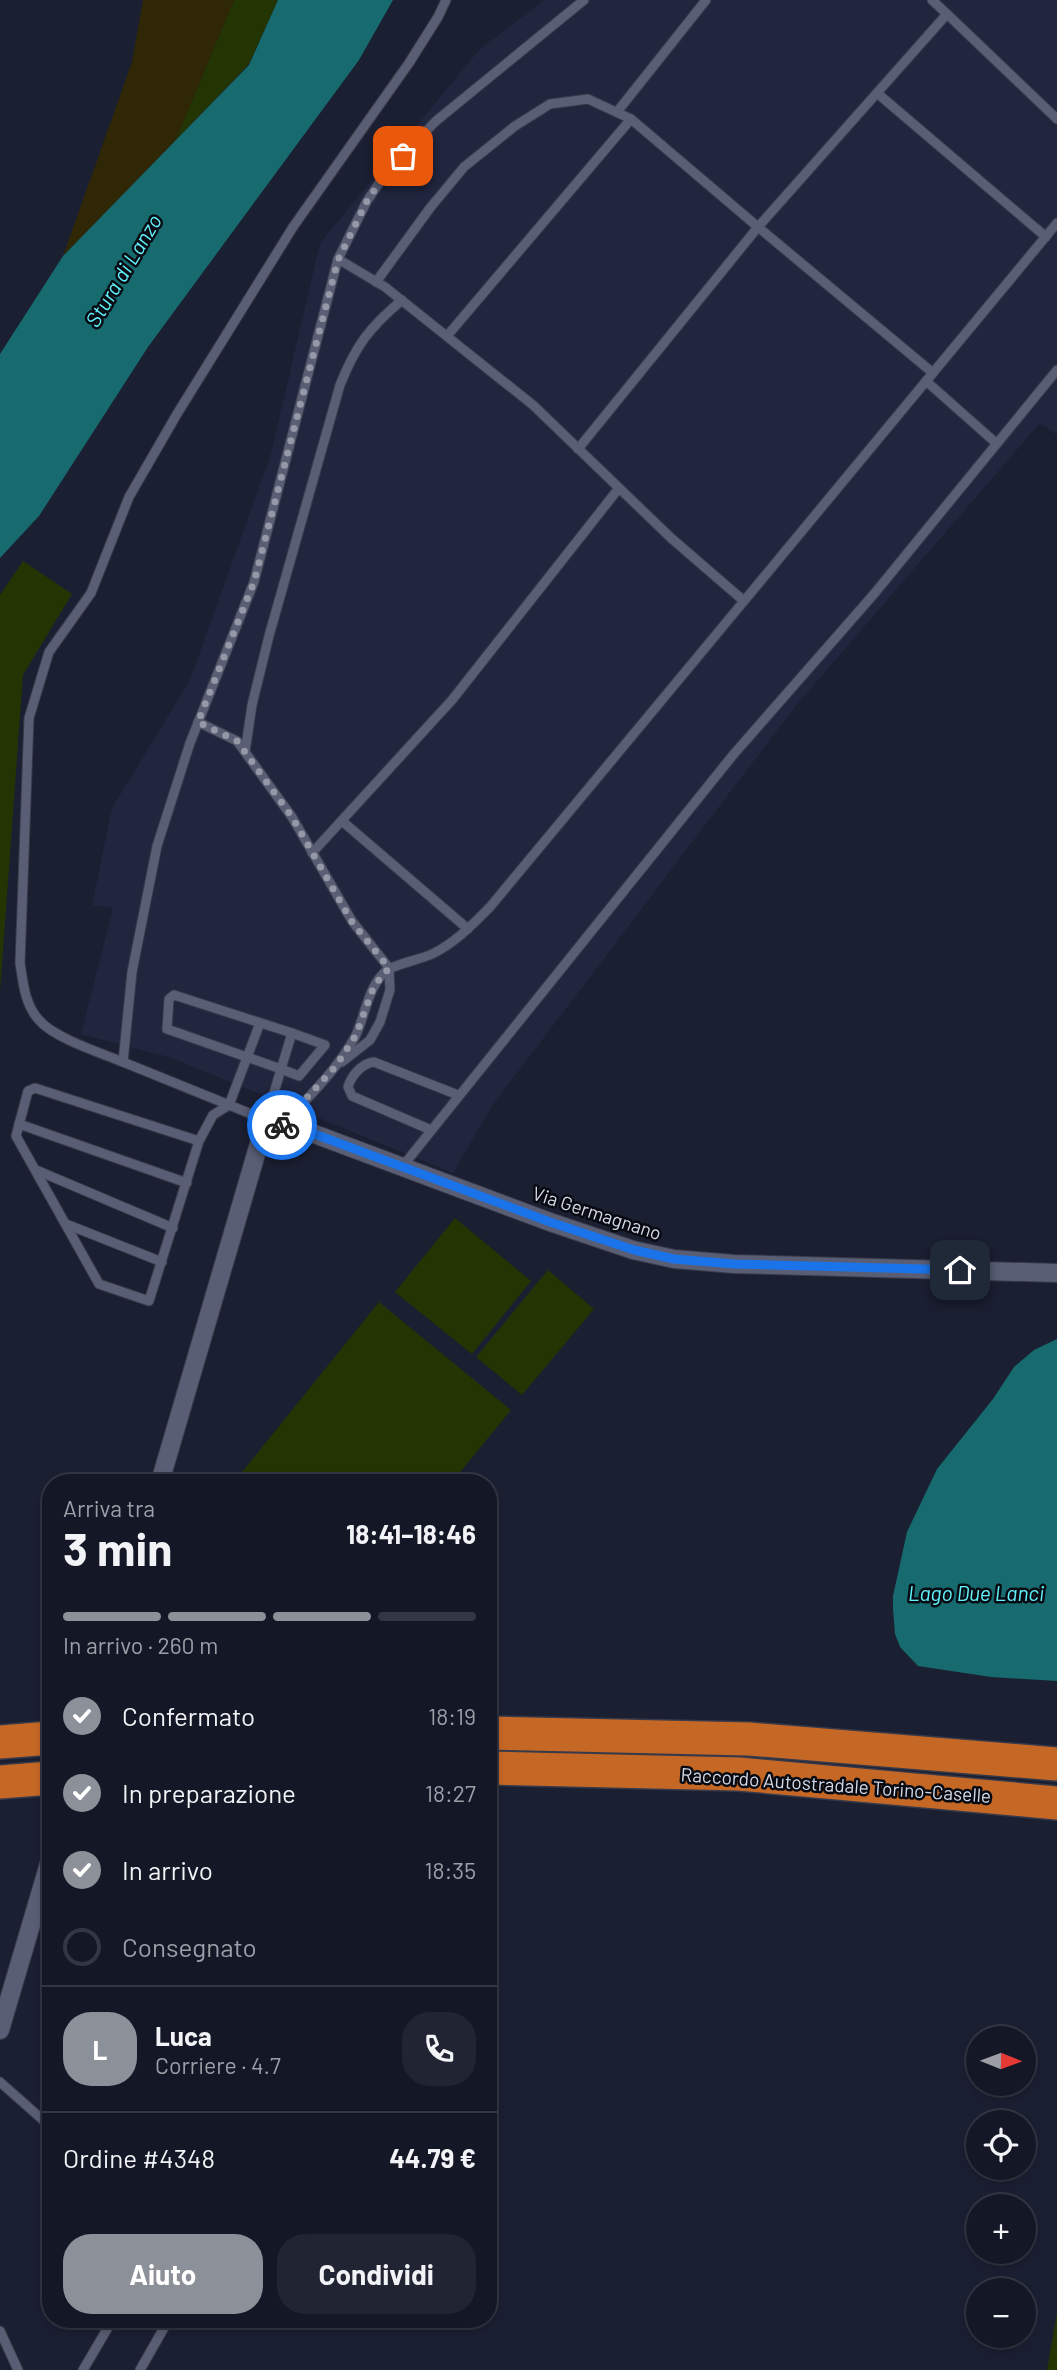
<!DOCTYPE html>
<html lang="it">
<head>
<meta charset="utf-8">
<style>
	:root { --surface:#141726; --page:#212432; --text:#f1f3f6; --muted:#9d9fa7; --line:#333643; --accent:#8c9099 }
	body { margin:0; font-family:Barlow,sans-serif; background:var(--page); color:var(--text); height:100vh; display:flex; flex-direction:column; font-size:26px; white-space:nowrap }
	* { box-sizing:border-box; margin:0 }
	p { font-size:23px; color:var(--muted) }
	.icon { flex:none; width:38px; height:38px; fill:none; stroke:currentColor; stroke-width:2; stroke-linecap:round; stroke-linejoin:round }
	.map { position:relative; flex:1; overflow:hidden }
	.sheet { position:absolute; left:42px; top:1474px; width:455px; height:854px; display:flex; flex-direction:column; background:var(--surface); border-radius:28px; box-shadow:0 4px 10px #0003,0 0 0 2px var(--line) }
	.sheet>* { flex:none }
	.needle { width:46px; rotate:91deg }
	.controls { position:absolute; left:966px; top:2026px; display:grid; gap:14px }
	.controls a { display:grid; place-items:center; width:70px; height:70px; border-radius:50%; background:var(--surface); box-shadow:0 4px 10px #0003,0 0 0 2px var(--line); font-size:35px }
	.pin { position:absolute; display:grid; place-items:center; width:60px; height:60px; color:#fff; margin:-30px; border-radius:14px; box-shadow:0 4px 10px #0006 }
	.courier { position:absolute; display:grid; place-items:center; width:70px; height:70px; margin:-35px; border:5px solid #1a73e8; border-radius:50%; background:#fff; color:#222; box-shadow:0 2px 9px #0007 }
	.overview em { font-style:normal; font-weight:700 }
	.overview div { display:flex; flex-direction:column-reverse }
	.overview { display:flex; align-items:center; justify-content:space-between; height:119px; padding:0 21px }
	h1 { font-size:46px; font-weight:700; line-height:52px }
	.bar { display:grid; grid-template-columns:repeat(4,1fr); gap:10px 7px; align-content:center; height:84px; padding:0 21px }
	.bar i { height:9px; border-radius:5px; background:var(--line) }
	.bar .current { background:var(--accent) }
	.bar p { grid-column:span 4 }
	.line { display:flex; align-items:center; gap:18px; padding:0 21px; border-top:2px solid var(--line) }
	.line div { flex:1 }
	.round { display:grid; place-items:center; flex:none; width:74px; height:74px; border-radius:28px; background:var(--page) }
	ol { padding:0 21px; list-style:none }
	li { display:flex; align-items:center; gap:21px; height:77px }
	li p { margin-inline-start:auto }
	li .icon { padding:7px; border-radius:50%; background:var(--accent); color:#fff; stroke-width:4 }
	li:last-child { color:var(--muted) }
	li i { width:38px; height:38px; border:4px solid var(--line); border-radius:50% }
	.cta { display:flex; gap:14px; margin-top:auto; padding:14px 21px }
	.cta a { flex:1; height:80px; border-radius:28px; background:var(--accent); color:#fff; font-size:28px; font-weight:700; line-height:80px; text-align:center }
	.cta a+a { background:var(--page); color:var(--text) }
	.map>svg:first-child { display:block }
</style>
</head>
<body>
<div class="map">
<svg width="1057" height="2370" viewBox="0 0 1057 2370">
	<rect width="100%" height="100%" fill="#1b1f32"/>
	<polygon fill="#21263f" points="544,0 1057,0 1057,435 1040,423 794,708 492,1106 453,1173 172,1058 81,1034 113,908 92,905 112,808 190,680 271,454 320,243 479,50"/>
	<g fill="#233503">
		<polygon points="234,0 278,0 249,64 175,141"/>
		<polygon points="23,561 72,594 23,675 0,992 0,595"/>
		<polygon points="455,1218 531,1281 472,1354 395,1292"/>
		<polygon points="548,1270 594,1309 522,1395 476,1357"/>
		<polygon points="379,1302 511,1410 452,1482 234,1482"/>
		<polygon points="1057,2313 1057,2370 1047,2370"/>
	</g>
	<polygon fill="#2f2706" points="143,0 234,0 175,141 63,256 132,62"/>
	<g fill="#176a6e">
		<polygon points="278,0 393,0 359,60 148,347 39,516 0,558 0,354 63,256 249,65"/>
		<polygon points="1057,1339 1057,1681 991,1677 918,1666 900,1647 895,1634 893,1609 893,1596 907,1532 937,1469 993,1399 1014,1367 1034,1350"/>
	</g>
	<g fill="none" stroke-linecap="round" stroke-linejoin="round">
		<g stroke="#383a4a" stroke-width="11">
			<g id="lane">
				<polyline points="932,0 947,14"/>
				<polyline points="877,93 1046,237"/>
				<polyline points="617,112 706,0"/>
				<polyline points="376,282 430,208 464,167 515,126 550,104 588,99 631,119 758,227 578,449"/>
				<polyline points="447,336 631,119"/>
				<polyline points="933,373 758,227 947,14 1057,119"/>
				<polyline points="926,381 996,443"/>
				<polyline points="744,601 1057,223"/>
				<polyline points="198,722 237,741 292,817 352,921 389,968 390,990 380,1022 370,1040 342,1062"/>
				<path d="M245,752L252,705L269,636L340,385C356,345 369,328 402,300"/>
				<polyline points="342,821 468,929"/>
				<polyline points="312,853 452,700 619,488"/>
				<polygon points="174,995 292,1033 281,1069 167,1029 169,999"/>
				<polyline points="292,1033 325,1045 299,1076 281,1069 266,1120 123,1062 132,972 157,846 190,743 254,582 338,259 367,201 386,173 436,121 584,0"/>
				<path d="M123,1062C101,1053 54,1038 39,1020C25,1005 23,983 20,963L29,718L49,652L91,593L129,497L177,414L293,227L409,63L438,17L446,0"/>
				<polyline points="19,1124 187,1183"/>
				<path d="M284,1124C309,1096 337,1070 355,1037C366,1015 367,987 387,970C394,965 421,959 432,954C455,943 472,925 490,907L744,601L671,538L533,405L385,287L338,259"/>
				<path d="M431,1130L352,1096L348,1087C351,1076 362,1063 374,1062L458,1095"/>
				<polyline points="199,1141 35,1088 28,1091 16,1136 99,1284 149,1301 199,1141 213,1115 229,1105 260,1023"/>
				<polyline points="402,1167 733,755 874,594 1057,370"/>
				<polyline points="36,1170 173,1228"/>
				<polyline points="66,1224 162,1262"/>
				<polyline points="0,2082 43,2120"/>
				<polyline points="51,2114 43,2120 51,2130"/>
				<polyline points="0,2331 18,2370"/>
				<polyline points="83,2370 113,2319"/>
				<polyline points="140,2370 169,2319"/>
			</g>
		</g>
		<g stroke="#383a4a" stroke-width="20">
			<g id="street">
				<polyline points="160,1482 266,1120 301,1129 550,1222 633,1250 674,1259 734,1264 1057,1273"/>
				<polyline points="0,2030 51,1857"/>
			</g>
		</g>
		<g stroke="#383a4a" stroke-width="36">
			<g id="highway">
				<polyline points="488,1733 749,1739 1057,1764"/>
				<polyline points="0,1742 51,1738"/>
				<polyline points="488,1768 739,1774 1057,1803"/>
				<polyline points="0,1782 51,1778"/>
			</g>
		</g>
		<use href="#lane" stroke="#595e75" stroke-width="9"/>
		<use href="#street" stroke="#595e75" stroke-width="18"/>
		<use href="#highway" stroke="#c66825" stroke-width="33"/>
	</g>
	<g fill="none" stroke-linecap="round" stroke-linejoin="round">
		<polyline stroke="#9498a7" stroke-width="7" stroke-dasharray="0 12.6" points="282,1125 336,1066 356,1035 374,986 389,968 352,922 292,817 237,741 198,722 254,582 338,260 367,201 386,173 403,156"/>
		<polyline stroke="#1a73e8" stroke-width="9" points="282,1125 301,1129 550,1222 634,1250 674,1259 734,1264 960,1270"/>
	</g>
	<g text-anchor="middle" stroke-width="5" stroke-linejoin="round" paint-order="stroke">
		<g font-size="19" fill="#d5d9e6" stroke="#080a12">
			<text transform="translate(597 1213) rotate(18)" y="7">Via Germagnano</text>
			<text transform="translate(836 1785) rotate(4)" y="7">Raccordo Autostradale Torino-Caselle</text>
		</g>
		<g font-size="21" font-style="italic" fill="#62f2fb" stroke="#080a12">
			<text transform="translate(124 271) rotate(-59)" y="7">Stura di Lanzo</text>
			<text x="976" y="1601">Lago Due Lanci</text>
		</g>
	</g>
</svg>
<div class="controls">
<a><svg class="needle" viewBox="-14 -14 28 28"><path d="M0-13l5 13h-10z" fill="#e53935"/><path d="M0 13l5-13h-10z" fill="#9d9fa7"/></svg></a>
<a><svg class="icon" aria-label="locate" viewBox="0 0 24 24"><circle cx="12" cy="12" r="6"/><path d="M12 2v4M12 18v4M2 12h4M18 12h4"/></svg></a>
<a>+</a>
<a>−</a>
</div>
<div class="pin" style="left:403px;top:156px;background:#ea580c"><svg class="icon" aria-label="bag" viewBox="0 0 24 24"><path d="M5 8h14l-1 12H6zM9 8a3 3 0 0 1 6 0"/></svg></div>
<div class="pin" style="left:960px;top:1270px;background:#1f2937"><svg class="icon" aria-label="home" viewBox="0 0 24 24"><path d="M3 11l9-7 9 7M6 9v11h12V9"/></svg></div>
<div class="courier" style="left:282px;top:1125px"><svg class="icon" aria-label="bike" viewBox="0 0 24 24"><circle cx="6" cy="16" r="4"/><circle cx="18" cy="16" r="4"/><path d="M6 16l4-8h5l3 8M10 8l3 8H6M13 5h3"/></svg></div>
<section class="sheet">
<div class="overview"><div><h1>3 min</h1><p>Arriva tra</p></div><em>18:41–18:46</em></div>
<div class="bar"><i class="current"></i><i class="current"></i><i class="current"></i><i></i><p>In arrivo · 260 m</p></div>
<ol>
<li><svg class="icon" aria-label="check" viewBox="0 0 24 24"><path d="M5 12l5 5 9-10"/></svg>Confermato<p>18:19</p></li>
<li><svg class="icon" aria-label="check" viewBox="0 0 24 24"><path d="M5 12l5 5 9-10"/></svg>In preparazione<p>18:27</p></li>
<li><svg class="icon" aria-label="check" viewBox="0 0 24 24"><path d="M5 12l5 5 9-10"/></svg>In arrivo<p>18:35</p></li>
<li><i></i>Consegnato</li>
</ol>
<div class="line" style="height:126px"><b class="round" style="background:var(--accent);color:#fff">L</b><div><b>Luca</b><p>Corriere · 4.7</p></div><a class="round"><svg class="icon" aria-label="phone" viewBox="0 0 24 24"><path d="M5 4h4l2 5-3 2q2 4 5 5l2-3 5 2v4C11 20 4 13 5 4z"/></svg></a></div>
<div class="line" style="height:91px"><div>Ordine #4348</div><b>44.79 €</b></div>
<div class="cta"><a>Aiuto</a><a>Condividi</a></div>
</section>
</div>
</body>
</html>
